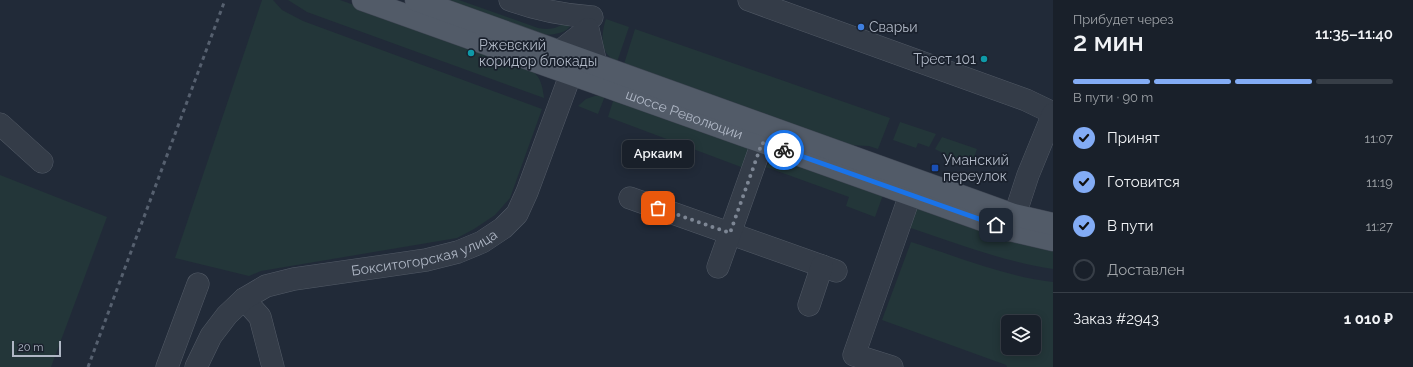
<!DOCTYPE html>
<html lang="ru">
<head>
<meta charset="utf-8">
<style>
	:root { --surface:#19202a; --page:#262d36; --text:#f1f3f6; --muted:#9fa3a8; --line:#373e47; --accent:#83acf5 }
	body { margin:0; font-family:Raleway,sans-serif; background:var(--page); color:var(--text); height:100vh; display:flex; flex-direction:column; font-size:15px; white-space:nowrap }
	* { box-sizing:border-box; margin:0 }
	p { font-size:13px; color:var(--muted) }
	.icon { flex:none; width:22px; height:22px; fill:none; stroke:currentColor; stroke-width:2; stroke-linecap:round; stroke-linejoin:round }
	.map { position:relative; flex:1; overflow:hidden }
	.details { display:flex; flex-direction:column; background:var(--surface); width:360px }
	.details>* { flex:none }
	.controls { position:absolute; left:1001px; top:315px; display:grid; gap:8px }
	.controls a { display:grid; place-items:center; width:40px; height:40px; border-radius:6px; background:var(--surface); box-shadow:0 2px 10px #0003,0 0 0 1px var(--line); font-size:20px }
	.scale { position:absolute; left:12px; bottom:10px; width:49px; box-sizing:border-box; padding-left:4px; border:2px solid #afb7c5; border-top:0; font-size:11px; line-height:14px; white-space:nowrap; color:#afb7c5; -webkit-text-stroke:3px #1a212d; paint-order:stroke }
	.pin { position:absolute; display:grid; place-items:center; width:34px; height:34px; color:#fff; margin:-17px; border-radius:8px; box-shadow:0 2px 6px #0006 }
	.courier { position:absolute; display:grid; place-items:center; width:40px; height:40px; margin:-20px; border:3px solid #1a73e8; border-radius:50%; background:#fff; color:#222; box-shadow:0 1px 5px #0007 }
	.bubble { position:absolute; height:28px; border-radius:6px; background:var(--surface); box-shadow:0 2px 10px #0003,0 0 0 1px var(--line); font-size:13px; font-weight:600; line-height:28px; text-align:center }
	.head em { font-style:normal; font-weight:600 }
	.head div { display:flex; flex-direction:column-reverse }
	.head { display:flex; align-items:center; justify-content:space-between; height:68px; padding:0 20px }
	h1 { font-size:26px; font-weight:600; line-height:30px }
	.bar { display:grid; grid-template-columns:repeat(4,1fr); gap:6px 4px; align-content:center; height:48px; padding:0 20px }
	.bar i { height:5px; border-radius:3px; background:var(--line) }
	.bar .on { background:var(--accent) }
	.bar p { grid-column:span 4 }
	.line { display:flex; align-items:center; gap:10px; padding:0 20px; border-top:1px solid var(--line) }
	.line div { flex:1 }
	ol { padding:0 20px; list-style:none }
	li { display:flex; align-items:center; gap:12px; height:44px }
	li p { margin-inline-start:auto }
	li .icon { padding:4px; border-radius:50%; background:var(--accent); color:#111; stroke-width:4 }
	li:last-child { color:var(--muted) }
	li i { width:22px; height:22px; border:2px solid var(--line); border-radius:50% }
	main { display:flex; flex:1; min-height:0 }
	.map>svg:first-child { display:block }
</style>
</head>
<body>
<main>
<div class="map">
<svg width="1053" height="367" viewBox="0 0 1053 367">
	<rect width="100%" height="100%" fill="#212a38"/>
	<g fill="#233639" fill-rule="evenodd">
		<polygon points="262,0 273,0 282,10 303,21 542,109 510,198 495,215 474,229 457,238 261,271 249,276 175,258"/>
		<path d="M288,0H340L528,67C540,76 542,83 544,98L307,12Z"/>
		<path d="M443,0H459L538,28C550,30 557,29 567,21L571,24C568,34 550,35 541,35Z"/>
		<path d="M606,19L629,27L617,62C614,60 611,59 609,56C600,48 602,30 606,19Z"/>
		<polygon points="635,29 890,118 878,149 869,146 848,145 624,64"/>
		<polygon points="595,96 605,96 598,114 578,106 586,99"/>
		<polygon points="614,98 746,147 751,154 749,170 608,117"/>
		<polygon points="900,122 936,134 929,147 918,143 916,148 893,140"/>
		<polygon points="942,137 977,149 971,166 942,156 943,153 935,149"/>
		<polygon points="775,158 883,195 875,217 846,206 849,197 766,167 771,161"/>
		<polygon points="0,175 107,217 51,367 0,367"/>
		<path d="M909,204L1053,250V269C1001,261 952,242 902,225Z"/>
		<path d="M911,242C956,256 1006,277 1053,282V367H1007L1006,365L882,320ZM1008,322H1034V348H1008Z"/>
	</g>
	<g fill="none" stroke-linecap="round" stroke-linejoin="round">
		<g stroke="#525a66" stroke-width="23">
			<g id="minor">
				<path d="M510,0C538,10 562,15 592,17"/>
				<polyline points="749,0 1026,100 1053,113"/>
				<polyline points="560,51 588,29 596,64"/>
				<polyline points="0,124 42,162"/>
				<polyline points="630,198 836,271"/>
				<polyline points="1010,230 1028,175 1053,114"/>
				<polyline points="718,267 762,143"/>
				<polyline points="244,299 260,317 273,367"/>
				<polyline points="809,305 822,266"/>
				<polyline points="167,367 198,284"/>
				<path id="s1" d="M196,367L211,336L227,315L244,299L266,286L294,279L426,260L458,252L482,242L503,228L517,214L527,192L577,57"/>
				<polyline points="892,367 854,355 910,195"/>
			</g>
		</g>
		<g stroke="#3e4552" stroke-width="23">
			<g id="major">
				<path id="s2" d="M363,0L1010,230L1053,240"/>
				<polyline points="416,0 1014,215 1053,224"/>
			</g>
		</g>
		<use href="#minor" stroke="#343c48" stroke-width="22"/>
		<use href="#major" stroke="#525b68" stroke-width="22"/>
		<polyline stroke="#56606f" stroke-width="3" stroke-dasharray="4 4" stroke-linecap="butt" points="88,367 225,0"/>
	</g>
	<g fill="none" stroke-linecap="round" stroke-linejoin="round">
		<polyline stroke="#7d8694" stroke-width="4" stroke-dasharray="0 7.2" points="658,208 730,233 762,143 784,150"/>
		<polyline stroke="#1a73e8" stroke-width="5" points="784,150 996,225"/>
	</g>
	<circle fill="#3f7fe0" stroke="#1a212d" stroke-width="1.5" cx="861" cy="27" r="4"/>
	<g fill="#0f9aa8" stroke="#1a212d" stroke-width="1.5">
		<circle cx="471" cy="53" r="4"/>
		<circle cx="984" cy="59" r="4"/>
	</g>
	<rect fill="#1a4fb4" stroke="#1a212d" stroke-width="1.5" x="931" y="164" width="8" height="8" rx="2"/>
	<g text-anchor="middle" stroke-width="3.5" stroke-linejoin="round" paint-order="stroke">
		<g font-size="14" fill="#afb7c5" stroke="#1a212d" text-anchor="start">
			<text x="869" y="32">Сварьи</text>
			<text x="479" y="50">Ржевский<tspan x="479" dy="16">коридор блокады</tspan></text>
			<text x="976" y="64" text-anchor="end">Трест 101</text>
			<text x="943" y="165">Уманский<tspan x="943" dy="16">переулок</tspan></text>
		</g>
		<g font-size="14" fill="#afb7c5" stroke="#1a212d">
			<text dy="5" stroke="none"><textPath href="#s2" startOffset="341">шоссе Революции</textPath></text>
			<text dy="5" stroke="none"><textPath href="#s1" startOffset="272">Бокситогорская улица</textPath></text>
		</g>
	</g>
</svg>
<div class="controls">
<a><svg class="icon" aria-label="layers" viewBox="0 0 24 24"><path d="M12 4l9 5-9 5-9-5zM3 14l9 5 9-5"/></svg></a>
</div>
<div class="scale">20 m</div>
<div class="pin" style="left:658px;top:208px;background:#ea580c"><svg class="icon" aria-label="bag" viewBox="0 0 24 24"><path d="M5 8h14l-1 12H6zM9 8a3 3 0 0 1 6 0"/></svg></div>
<div class="pin" style="left:996px;top:225px;background:#1f2937"><svg class="icon" aria-label="home" viewBox="0 0 24 24"><path d="M3 11l9-7 9 7M6 9v11h12V9"/></svg></div>
<div class="courier" style="left:784px;top:150px"><svg class="icon" aria-label="bike" viewBox="0 0 24 24"><circle cx="6" cy="16" r="4"/><circle cx="18" cy="16" r="4"/><path d="M6 16l4-8h5l3 8M10 8l3 8H6M13 5h3"/></svg></div>
<div class="bubble" style="left:622px;top:140px;width:72px">Аркаим</div>
</div>
<section class="details">
<div class="head"><div><h1>2 мин</h1><p>Прибудет через</p></div><em>11:35–11:40</em></div>
<div class="bar"><i class="on"></i><i class="on"></i><i class="on"></i><i></i><p>В пути · 90 m</p></div>
<ol>
<li><svg class="icon" aria-label="check" viewBox="0 0 24 24"><path d="M5 12l5 5 9-10"/></svg>Принят<p>11:07</p></li>
<li><svg class="icon" aria-label="check" viewBox="0 0 24 24"><path d="M5 12l5 5 9-10"/></svg>Готовится<p>11:19</p></li>
<li><svg class="icon" aria-label="check" viewBox="0 0 24 24"><path d="M5 12l5 5 9-10"/></svg>В пути<p>11:27</p></li>
<li><i></i>Доставлен</li>
</ol>
<div class="line" style="height:52px"><div>Заказ #2943</div><b>1 010 ₽</b></div>
</section>
</main>
</body>
</html>
